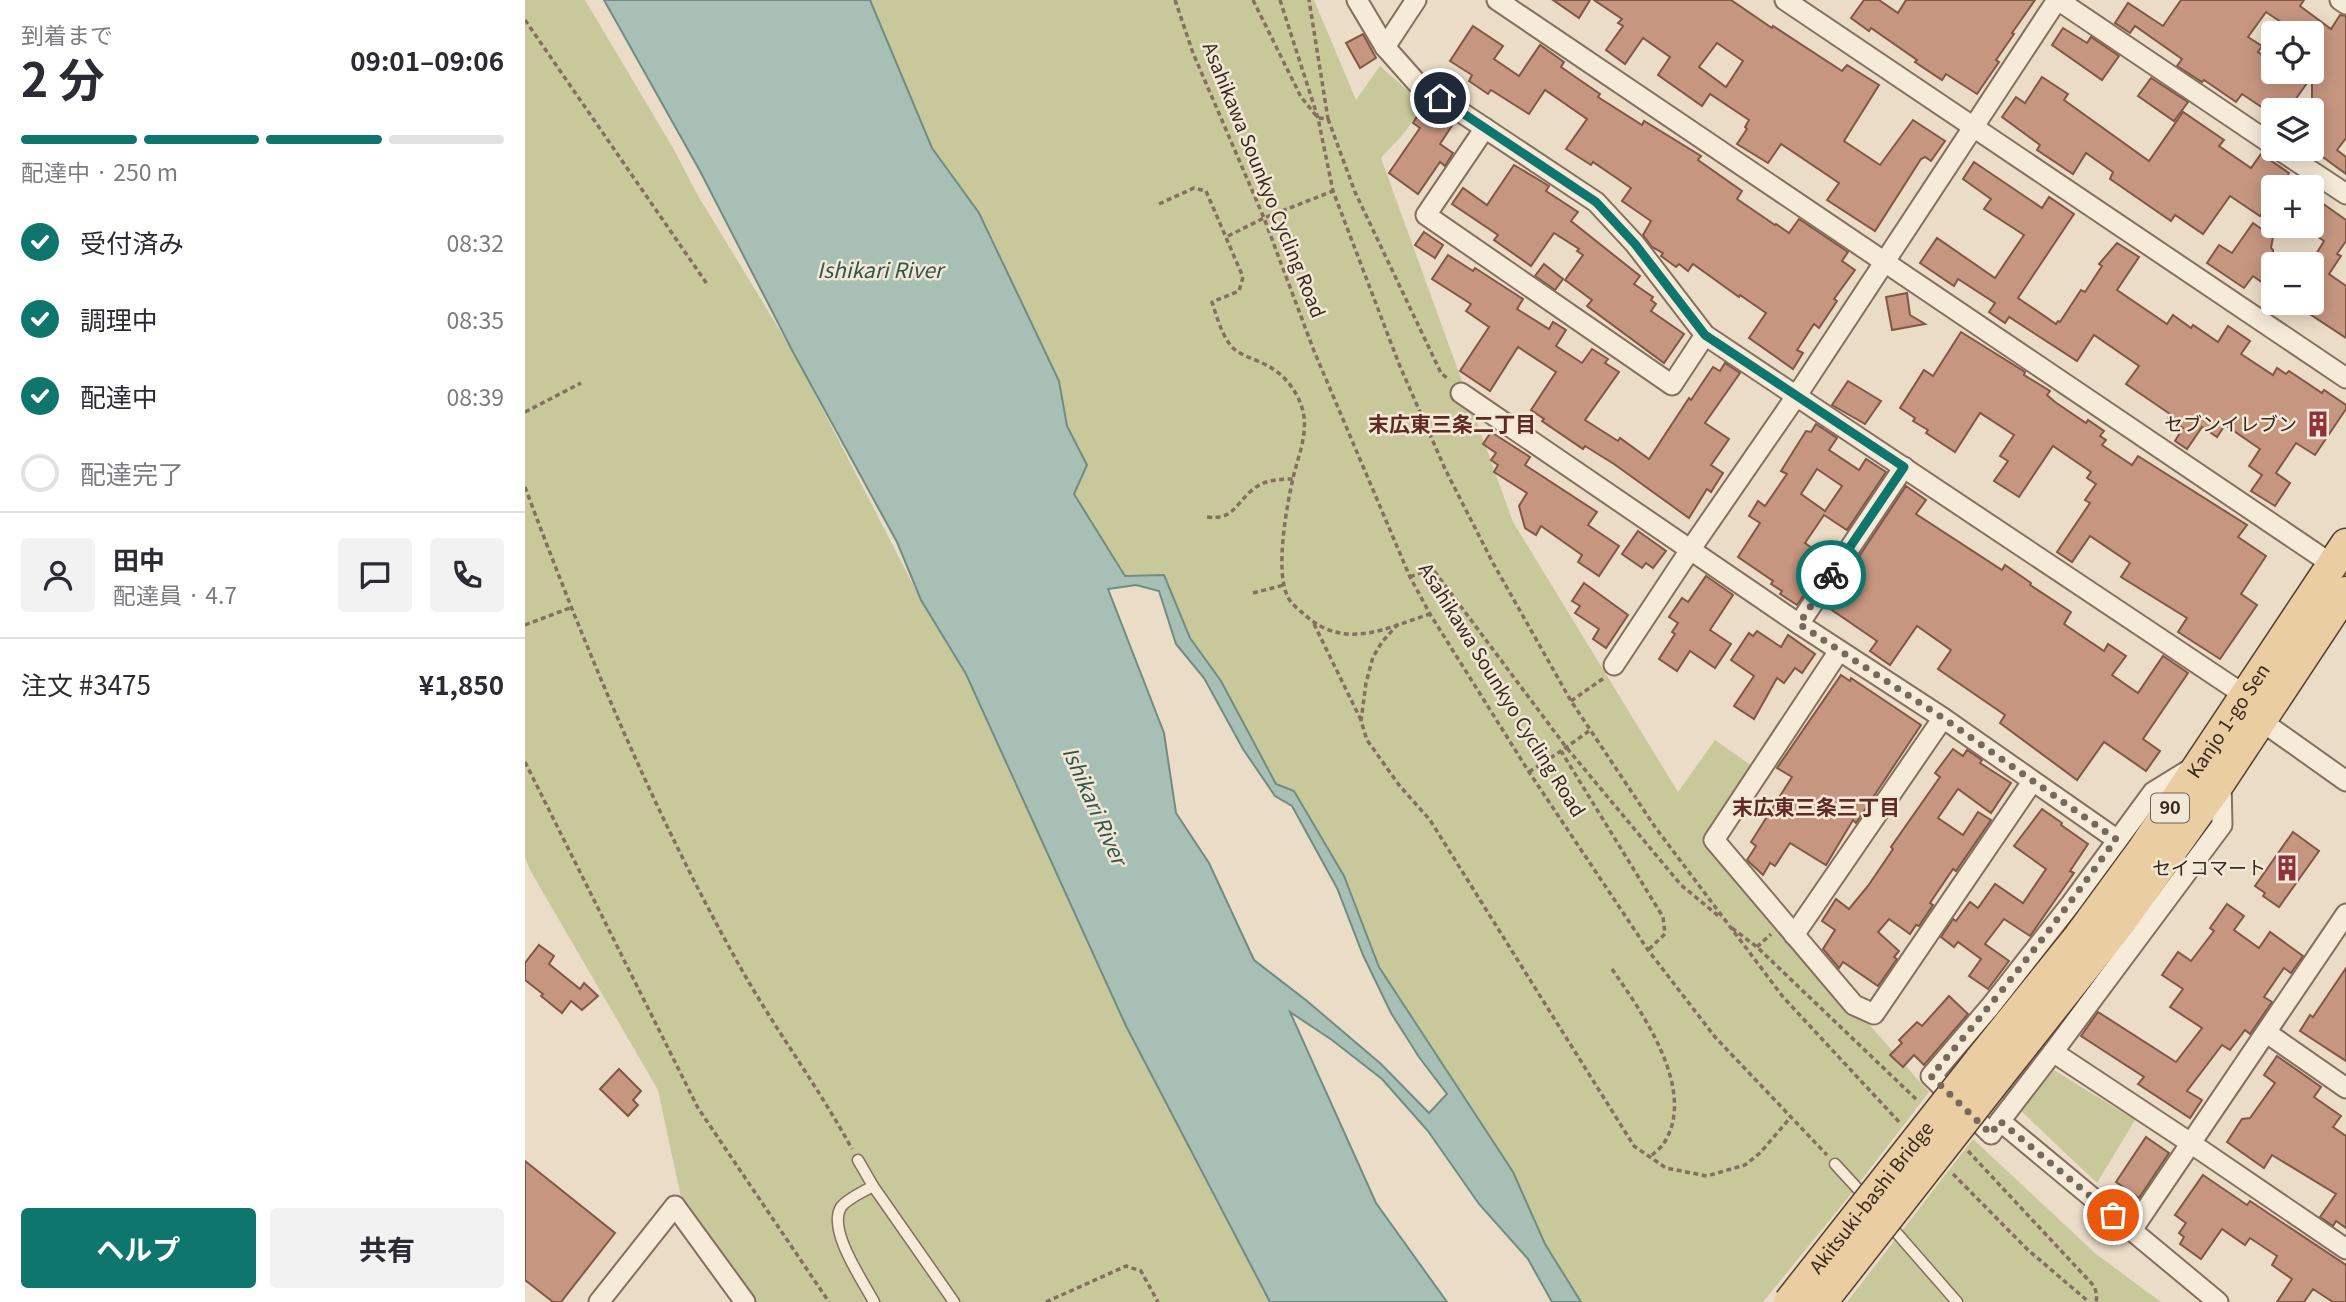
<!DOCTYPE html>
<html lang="ja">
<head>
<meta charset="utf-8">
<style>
	:root { --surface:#fff; --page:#f2f2f3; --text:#2b2b33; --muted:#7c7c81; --line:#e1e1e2; --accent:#0f766e }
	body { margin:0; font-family:Georgia,"Noto Sans JP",serif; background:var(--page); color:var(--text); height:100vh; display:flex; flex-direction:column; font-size:26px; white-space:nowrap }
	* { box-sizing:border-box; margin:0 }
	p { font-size:23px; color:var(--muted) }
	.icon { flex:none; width:38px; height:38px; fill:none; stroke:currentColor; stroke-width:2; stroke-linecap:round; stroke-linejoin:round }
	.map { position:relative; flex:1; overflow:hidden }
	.drawer { display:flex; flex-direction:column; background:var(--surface); width:525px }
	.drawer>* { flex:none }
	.tools { position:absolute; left:1736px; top:21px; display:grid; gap:14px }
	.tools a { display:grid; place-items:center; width:63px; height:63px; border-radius:7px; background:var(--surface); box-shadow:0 4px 18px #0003; font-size:35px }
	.pin { position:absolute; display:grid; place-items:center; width:60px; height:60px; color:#fff; margin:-30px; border:4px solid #fff; border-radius:50%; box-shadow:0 2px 7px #0007 }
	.courier { position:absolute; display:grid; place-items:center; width:70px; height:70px; margin:-35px; border:5px solid #0f766e; border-radius:50%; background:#fff; color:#222; box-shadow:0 2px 9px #0007 }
	.overview em { font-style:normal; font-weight:700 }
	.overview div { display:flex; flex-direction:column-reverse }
	.overview { display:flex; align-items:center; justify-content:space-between; height:119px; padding:0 21px }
	h1 { font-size:46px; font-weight:700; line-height:52px }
	.bar { display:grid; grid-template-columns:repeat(4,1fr); gap:10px 7px; align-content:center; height:84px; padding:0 21px }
	.bar i { height:9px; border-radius:5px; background:var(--line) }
	.bar .on { background:var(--accent) }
	.bar p { grid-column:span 4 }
	.line { display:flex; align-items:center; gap:18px; padding:0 21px; border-top:2px solid var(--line) }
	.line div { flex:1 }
	.round { display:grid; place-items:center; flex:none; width:74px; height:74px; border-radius:7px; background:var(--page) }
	ol { padding:0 21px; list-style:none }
	li { display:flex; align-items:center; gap:21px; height:77px }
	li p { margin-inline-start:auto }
	li .icon { padding:7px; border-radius:50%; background:var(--accent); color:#fff; stroke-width:4 }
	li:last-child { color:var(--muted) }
	li i { width:38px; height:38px; border:4px solid var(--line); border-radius:50% }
	.primary-button { display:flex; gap:14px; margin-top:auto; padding:14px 21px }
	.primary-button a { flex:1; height:80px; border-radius:7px; background:var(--accent); color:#fff; font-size:28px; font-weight:700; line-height:80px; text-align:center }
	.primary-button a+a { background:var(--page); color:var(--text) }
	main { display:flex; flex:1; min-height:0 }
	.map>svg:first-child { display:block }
</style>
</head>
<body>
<main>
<section class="drawer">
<div class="overview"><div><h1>2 分</h1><p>到着まで</p></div><em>09:01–09:06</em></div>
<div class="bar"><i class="on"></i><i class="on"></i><i class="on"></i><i></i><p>配達中 · 250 m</p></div>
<ol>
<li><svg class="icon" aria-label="check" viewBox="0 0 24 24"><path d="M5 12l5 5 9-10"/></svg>受付済み<p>08:32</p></li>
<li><svg class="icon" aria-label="check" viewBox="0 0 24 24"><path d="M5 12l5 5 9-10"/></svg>調理中<p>08:35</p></li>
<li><svg class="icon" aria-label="check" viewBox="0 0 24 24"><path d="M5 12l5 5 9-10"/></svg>配達中<p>08:39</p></li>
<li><i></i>配達完了</li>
</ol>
<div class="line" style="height:126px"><a class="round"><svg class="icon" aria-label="person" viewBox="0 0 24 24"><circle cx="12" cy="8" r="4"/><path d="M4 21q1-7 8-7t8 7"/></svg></a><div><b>田中</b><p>配達員 · 4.7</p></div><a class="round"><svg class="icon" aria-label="chat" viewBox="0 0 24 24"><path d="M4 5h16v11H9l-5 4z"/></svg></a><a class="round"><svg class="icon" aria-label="phone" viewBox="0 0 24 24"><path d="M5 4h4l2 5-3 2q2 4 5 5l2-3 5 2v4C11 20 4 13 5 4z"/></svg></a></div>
<div class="line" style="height:91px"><div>注文 #3475</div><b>¥1,850</b></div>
<div class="primary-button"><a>ヘルプ</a><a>共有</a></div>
</section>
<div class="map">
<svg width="1821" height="1302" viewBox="0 0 1821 1302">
	<rect width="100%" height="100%" fill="#ebdcc7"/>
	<g fill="#c8c89b">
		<polygon points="0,0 60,0 148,148 172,194 268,352 396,600 441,674 687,1190 745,1302 229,1302 157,1202 133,1090 5,870 0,857"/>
		<polygon points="345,0 789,0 831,100 855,66 899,105 880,132 856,158 988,522 1153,792 1190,740 1230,768 1183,843 1404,1092 1321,1200 1238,1302 1056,1302 1020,1244 988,1172 854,967 819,876 751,784 696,681 665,638 639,575 600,576 549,494 562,464 542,427 534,381 454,213 407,148"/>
		<polygon points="1529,1070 1610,1120 1572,1183 1496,1111"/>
		<polygon points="1448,1139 1571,1254 1636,1302 1322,1302"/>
	</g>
	<path fill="#a8bfb6" stroke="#6f8d82" stroke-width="2" fill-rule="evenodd" d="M79,0H345L407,148L454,213L534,381L542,426L562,465L549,494L600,576L639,575L665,638L696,681L751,784L769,791L819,876L854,967L988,1172L1020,1244L1056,1302H1027L1003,1259L954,1204L903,1131L857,1079L807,1040L765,1012L851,1203L922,1302H745L601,1026L441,674L396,600L372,542L268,352L175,171ZM611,585L634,591L651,644L679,678L718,749L750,796L767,806L812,888L838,955L866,1013L894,1057L922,1094L904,1113L856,1064L782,1001L729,960L684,863L651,813L639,733L583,589Z"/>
	<g fill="#c69680" stroke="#825745" stroke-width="2" fill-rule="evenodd">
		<polygon points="1028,0 1065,0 1054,18"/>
		<path d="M1069,0H1206L1247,28L1248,26L1317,71L1322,65L1354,85L1319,141L1355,165L1388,120L1420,141L1406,161L1400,157L1396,159L1350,231L1302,200L1314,183L1256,144L1243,163L1212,144L1222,129L1220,127L1224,120L1185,94L1177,106L1133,75L1145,57L1118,38L1100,64L1081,50L1098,26L1093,23L1097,19ZM1192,43L1218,61L1201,87L1174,67Z"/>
		<polygon points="1339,0 1354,0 1373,13 1381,0 1510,0 1487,33 1489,34 1471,60 1474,62 1452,94 1421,74 1417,80 1390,62 1392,60 1346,28 1344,31 1326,18"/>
		<path d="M1656,0H1779L1775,6L1806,29L1815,15L1821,16V138L1812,150L1821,157V174L1787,149V76L1763,110H1741L1717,94L1711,102L1679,80L1677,82L1652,66L1657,59L1610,26L1605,33L1590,23L1603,3L1638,26ZM1741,12L1772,33H1787V72H1748V63L1733,52L1737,46L1723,37Z"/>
		<polygon points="948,26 978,46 969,59 994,76 1015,45 1039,62 1036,67 1075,94 1073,97 1117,125 1119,121 1176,156 1173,160 1217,191 1212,199 1250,225 1251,224 1264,233 1274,219 1323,252 1317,261 1330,270 1309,299 1312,301 1294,328 1289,324 1272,350 1278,353 1268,369 1224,338 1241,313 1215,295 1214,297 1168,264 1163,271 1154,264 1151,267 1136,256 1138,253 1127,247 1118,235 1126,221 1097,201 1106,188 1068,162 1066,165 1041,149 1062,119 1020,90 1004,114 966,90 963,94 944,81 947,75 925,61"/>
		<polygon points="1538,28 1562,43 1566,37 1594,56 1577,80 1527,45"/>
		<polygon points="838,34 851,58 835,68 821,43"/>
		<polygon points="1517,77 1543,94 1539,100 1624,161 1658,112 1699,140 1694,146 1726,168 1736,154 1764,173 1755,187 1748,187 1748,197 1735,216 1705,196 1678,234 1650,215 1646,221 1585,179 1588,172 1561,153 1548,174 1512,150 1515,145 1477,117 1491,97 1500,103"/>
		<polygon points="1626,78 1663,102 1649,121 1613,96"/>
		<polygon points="899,105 928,124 915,144 928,153 920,166 915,162 893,194 864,173 895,128 888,123"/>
		<polygon points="1449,162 1517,208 1524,197 1549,214 1493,298 1531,324 1533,321 1535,322 1556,290 1560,292 1577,266 1574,264 1592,243 1614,257 1592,290 1642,324 1648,315 1666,328 1668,325 1693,342 1703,326 1725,341 1716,354 1748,375 1752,368 1761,374 1764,371 1797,393 1799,390 1821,405 1821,409 1790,455 1771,443 1751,473 1765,483 1750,506 1726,491 1737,475 1724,466 1735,449 1700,425 1692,437 1677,427 1662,449 1650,441 1658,428 1643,418 1645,414 1601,384 1614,366 1569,335 1552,361 1484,317 1480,323 1464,312 1470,303 1433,279 1429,286 1395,263 1412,238 1470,278 1499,235 1459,209 1466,199 1438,179"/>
		<polygon points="989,165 1024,186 1021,191 1053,212 1046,221 1115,276 1109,284 1128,297 1126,300 1131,304 1126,311 1159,334 1139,363 1062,306 1067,300 1040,280 1058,255 1052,251 1054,249 1029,233 1006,266 969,240 973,235 927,204 938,188 962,205"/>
		<polygon points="1797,203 1821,220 1821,241 1812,254 1816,256 1804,274 1821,286 1821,338 1768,303 1787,303 1787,261 1799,241 1780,228 1782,226 1787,226 1787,218"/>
		<polygon points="1728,223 1748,237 1746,248 1748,250 1748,290 1728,276 1719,288 1682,263 1694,245 1707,253"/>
		<polygon points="899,232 918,245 910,258 890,245"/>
		<polygon points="923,255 948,271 950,268 998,299 992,309 1024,329 1028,322 1041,330 1031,346 1057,363 1067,349 1083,359 1080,363 1094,372 1060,420 1093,441 1095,438 1124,459 1164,398 1166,400 1188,367 1195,371 1200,363 1215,373 1180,423 1204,439 1186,465 1198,473 1186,492 1182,489 1164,518 1089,464 1060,446 1058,449 1017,421 1019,419 1006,410 1031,372 993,347 965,391 935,371 964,327 941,311 946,304 907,279"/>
		<polygon points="1019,264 1038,279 1030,290 1010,276"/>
		<polygon points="1382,293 1385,315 1400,324 1367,330 1361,297"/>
		<polygon points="1436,332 1500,372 1499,375 1525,391 1522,395 1530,402 1561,423 1563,420 1579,431 1575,436 1581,440 1577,445 1607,465 1613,456 1722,525 1713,537 1741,556 1716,594 1732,605 1695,659 1653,632 1662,618 1596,577 1605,563 1565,536 1547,562 1532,552 1565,503 1560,500 1571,484 1562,478 1566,472 1528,446 1494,497 1469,481 1483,461 1475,456 1489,435 1455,413 1430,452 1401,433 1403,430 1388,421 1390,418 1375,408 1399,370 1408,376"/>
		<polygon points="1323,381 1356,401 1340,424 1307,405"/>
		<path d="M1291,424L1312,438L1304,450L1334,470L1341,459L1361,472L1322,530L1299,515L1280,543L1291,551L1275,575L1287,583L1272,605L1255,594L1257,591L1246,584L1248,581L1213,557L1235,523L1224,516L1233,501L1240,506L1262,474L1256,471L1281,431L1286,432ZM1292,469L1317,486L1300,511L1276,494Z"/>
		<polygon points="966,432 1005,457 1000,465 1072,512 1063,525 1094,546 1074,576 1053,562 1057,555 1016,526 1011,535 1000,528 994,506 1002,493 969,472 973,465 966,460 971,453 958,444"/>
		<polygon points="1381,486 1401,500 1391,514 1477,570 1480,565 1506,583 1505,585 1546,612 1539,624 1579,651 1583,644 1601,656 1587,675 1613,693 1638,656 1663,673 1618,739 1635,751 1621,771 1579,742 1552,780 1475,723 1480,715 1413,669 1426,650 1392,626 1365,665 1345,651 1352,641 1301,606"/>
		<polygon points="1113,531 1141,551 1128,568 1121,563 1117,568 1097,554"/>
		<polygon points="1181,576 1208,595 1185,630 1206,644 1190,668 1165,651 1152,671 1134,659 1150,634 1147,632 1153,623 1144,617 1157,598 1163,602"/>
		<polygon points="1059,583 1103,615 1081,648 1068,639 1074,629 1050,613 1055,606 1047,601"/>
		<polygon points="1232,631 1256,647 1263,635 1290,654 1277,673 1270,668 1259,683 1252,678 1229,719 1209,706 1229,676 1206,660 1224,633 1228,636"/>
		<polygon points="1316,675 1325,681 1326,678 1396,725 1331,823 1328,820 1301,865 1265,843 1250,866 1245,863 1238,875 1222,860 1231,846 1226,842 1267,777 1252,768"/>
		<polygon points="1428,749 1438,756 1442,750 1457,760 1455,763 1486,783 1466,813 1433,789 1413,818 1438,835 1453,812 1466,820 1431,871 1428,869 1405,903 1408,905 1394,926 1391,925 1385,934 1364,919 1353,932 1374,951 1369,957 1372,959 1353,986 1318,962 1314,968 1298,949 1310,930 1297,921 1311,899 1324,909 1343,886 1368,849 1366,847 1415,777 1410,773"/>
		<polygon points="1517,809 1537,823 1536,825 1563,844 1545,871 1549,873 1505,936 1479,919 1460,944 1484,961 1463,989 1444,976 1456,959 1433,942 1429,947 1416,937 1428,919 1431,921 1445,902 1453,908 1470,884 1498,903 1521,869 1489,846"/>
		<polygon points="1768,832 1794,851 1754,907 1738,896 1740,893 1730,886"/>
		<polygon points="1702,904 1719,916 1709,930 1734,948 1745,932 1778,956 1766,973 1759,968 1739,997 1747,1002 1725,1034 1720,1030 1705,1050 1697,1045 1662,1091 1677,1100 1665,1118 1613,1084 1619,1077 1556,1036 1573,1012 1651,1062 1677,1028 1645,1007 1658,989 1637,975 1653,952 1666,961 1689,931 1685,928"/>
		<polygon points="14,945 29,956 24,964 55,989 59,983 73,996 57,1010 46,1001 37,1013 16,996 18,994 0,980 0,963"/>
		<polygon points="1821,968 1821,1061 1775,1031 1785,1015 1788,1017"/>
		<polygon points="1424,996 1443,1014 1399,1065 1389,1055 1378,1067 1365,1055 1377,1043 1374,1040 1392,1022 1397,1026"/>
		<polygon points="1752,1056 1796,1087 1789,1097 1816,1116 1808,1127 1821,1136 1821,1228 1811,1221 1808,1226 1795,1217 1811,1194 1747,1155 1739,1168 1702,1142 1717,1119 1725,1118 1750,1083 1739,1075"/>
		<polygon points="94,1069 116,1091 108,1100 113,1105 103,1116 75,1089"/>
		<polygon points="1621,1137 1644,1153 1614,1198 1591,1182"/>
		<polygon points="0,1161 90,1233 36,1302 28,1302 0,1280"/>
		<polygon points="1678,1175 1722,1205 1725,1201 1821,1265 1821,1302 1808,1302 1788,1289 1779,1302 1752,1302 1767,1279 1747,1265 1752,1256 1725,1238 1720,1245 1697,1229 1676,1259 1655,1244 1659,1237 1654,1233 1661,1223 1650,1215"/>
	</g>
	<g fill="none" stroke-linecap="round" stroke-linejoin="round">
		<g stroke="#856f5e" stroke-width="13">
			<g id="lane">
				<polyline points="333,1160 348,1186 429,1302"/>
				<polyline points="1310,1164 1342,1199"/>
				<path d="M348,1186C338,1192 323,1198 316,1207C302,1230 338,1281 349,1302"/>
				<polyline points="1363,1223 1432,1302"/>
			</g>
		</g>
		<g stroke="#856f5e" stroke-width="23">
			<g id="street">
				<polyline points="832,0 860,47 892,83 1071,202 1110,244 1180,335 1721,696 1735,720 1821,781"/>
				<polyline points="972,0 1808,565"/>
				<polyline points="1260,0 1821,378"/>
				<polyline points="1533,0 1748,145"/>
				<polyline points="1815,0 1821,4"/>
				<polyline points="860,47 891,0"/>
				<polyline points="960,128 901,215 1147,385 1180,335"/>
				<polyline points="1753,149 1821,194"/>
				<polyline points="936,393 1274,624 1418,718 1591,839"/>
				<polyline points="1274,624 1379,467"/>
				<polyline points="1314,651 1189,840 1329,1005 1349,1014 1507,782"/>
				<polyline points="1089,665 1165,550 1272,395 1532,0"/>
				<polyline points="1269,935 1418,718"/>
				<polyline points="1742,1033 1821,1088"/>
				<polyline points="1528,1052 1667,1144 1821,1249"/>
				<polyline points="1475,1121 1466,1134 1406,1076 1465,1007 1545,905 1628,792 1667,768"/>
				<polyline points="1607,1230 1821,914"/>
				<polyline points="74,1302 150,1206 220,1302"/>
				<polyline points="1693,1302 1475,1121 1528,1052 1697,825 1696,782"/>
			</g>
		</g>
		<g stroke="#533e31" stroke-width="33">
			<g id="primary">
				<path id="s1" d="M1454,1061L1552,939L1618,849L1821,544"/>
				<polyline points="1474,1076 1595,923 1696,781 1821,592"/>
			</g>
		</g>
		<g stroke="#856f5e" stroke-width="3.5" stroke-dasharray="5 3.5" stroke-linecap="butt">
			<polyline points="650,0 668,53 739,218 789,351 885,577 905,614 1004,772 1123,950 1190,1037 1302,1155"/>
			<polyline points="728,0 776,97 793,118 803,119 784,0"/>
			<polyline points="755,0 793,118 808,191 874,364 921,471 968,563 1046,701 1130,827 1258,997 1376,1124"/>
			<polyline points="0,20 182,284"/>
			<polyline points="803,119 830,192 916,373 923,379"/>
			<path d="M634,204L669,188L681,191L718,277L714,291L687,302C692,317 696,333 706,346C715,356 731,359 743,366C760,375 773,392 778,411C783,433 774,454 769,474C762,503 750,569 762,595C765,603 774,610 780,615C820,651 861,628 905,614"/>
			<polyline points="703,236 739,218 808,191"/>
			<polyline points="0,412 56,383"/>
			<path d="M0,487C62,653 131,818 218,972C252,1032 294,1088 327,1149"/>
			<path d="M682,517C708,520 710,505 726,491C738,480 753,479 768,479"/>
			<polyline points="885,577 900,571 910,572 1041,747 1156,885 1196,918"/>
			<polyline points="728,593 759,585"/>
			<polyline points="789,624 836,720"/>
			<polyline points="873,624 857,642 848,657 841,683 836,721 842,740 874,785 905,820 1109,1146 1141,1168 1182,1176 1220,1165 1235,1153 1265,1118"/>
			<polyline points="0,625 45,608"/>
			<polyline points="1046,701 1079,678"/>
			<polyline points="1064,731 1036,751 1138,917 1140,934 1123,950"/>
			<polyline points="0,762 173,1108 304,1302"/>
			<polyline points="1004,772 1036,751"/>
			<polyline points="1207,928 1232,947 1393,1101"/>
			<polyline points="1232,947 1246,934"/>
			<path d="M1087,969C1116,1011 1173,1090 1139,1143C1136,1148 1129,1153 1124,1158"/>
			<polyline points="1443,1151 1569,1286 1572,1295 1571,1302"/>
			<polyline points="1428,1174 1503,1250 1564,1302"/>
			<polyline points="521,1302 601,1266 616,1271 633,1302"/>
		</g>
		<use href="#lane" stroke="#f6ebd9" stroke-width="10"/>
		<use href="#street" stroke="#f6ebd9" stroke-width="19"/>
		<use href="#primary" stroke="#ebcda2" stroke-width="30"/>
		<g stroke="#533e31" stroke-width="33" stroke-linecap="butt">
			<g id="primary-bridge">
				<path id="s2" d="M1264,1302L1454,1061"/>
				<polyline points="1297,1302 1474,1076"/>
			</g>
		</g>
		<use href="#primary-bridge" stroke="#ebcda2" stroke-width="30"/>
	</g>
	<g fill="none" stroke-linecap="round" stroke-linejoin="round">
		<path stroke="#76685a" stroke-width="7" stroke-dasharray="0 12.6" d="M1306,575L1274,624L1418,718L1591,839C1533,921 1471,1000 1406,1076L1466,1134L1475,1121L1588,1215"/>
		<polyline stroke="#0f766e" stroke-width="9" points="915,98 1071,202 1110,244 1180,335 1379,467 1306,575"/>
	</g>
	<defs>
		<g id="building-bare" transform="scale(2.1)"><path d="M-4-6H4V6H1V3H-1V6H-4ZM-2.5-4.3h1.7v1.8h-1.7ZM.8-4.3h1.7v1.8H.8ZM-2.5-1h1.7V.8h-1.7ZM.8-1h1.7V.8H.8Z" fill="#8f323c" stroke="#f3e8d6" stroke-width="2.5" paint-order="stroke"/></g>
	</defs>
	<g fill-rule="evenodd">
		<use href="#building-bare" x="1793" y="424"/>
		<use href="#building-bare" x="1762" y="868"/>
	</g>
	<g text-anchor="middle" stroke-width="5" stroke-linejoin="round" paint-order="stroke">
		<rect fill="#f3e8d6" stroke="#6f6257" stroke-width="2" x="1626" y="793.5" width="38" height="29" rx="5"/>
		<g font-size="18" font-weight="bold" fill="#372920">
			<text x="1645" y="814">90</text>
		</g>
		<g font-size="19" fill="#372920" stroke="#f3e8d6">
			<text transform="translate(739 180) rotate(68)" y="7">Asahikawa Sounkyo Cycling Road</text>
			<text transform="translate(977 690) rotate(58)" y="7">Asahikawa Sounkyo Cycling Road</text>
			<text dy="7" stroke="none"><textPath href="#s1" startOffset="422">Kanjo 1-go Sen</textPath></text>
			<text dy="7" stroke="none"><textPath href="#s2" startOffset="133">Akitsuki-bashi Bridge</textPath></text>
		</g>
		<g font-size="19" fill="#372920" stroke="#f3e8d6" text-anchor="end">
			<text x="1772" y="431">セブンイレブン</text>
			<text x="1741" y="875">セイコマート</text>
		</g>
		<g font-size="21" font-style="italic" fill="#31554f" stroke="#f3e8d6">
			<text x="355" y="278">Ishikari River</text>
			<text transform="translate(569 806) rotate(66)" y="7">Ishikari River</text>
		</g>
		<g font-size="21" font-weight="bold" fill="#602a23" stroke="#f3e8d6">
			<text x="927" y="432">末広東三条二丁目</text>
			<text x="1291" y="815">末広東三条三丁目</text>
		</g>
	</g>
</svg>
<div class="tools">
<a><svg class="icon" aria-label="locate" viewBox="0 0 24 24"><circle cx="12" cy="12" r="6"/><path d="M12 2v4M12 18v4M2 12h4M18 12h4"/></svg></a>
<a><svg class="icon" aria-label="layers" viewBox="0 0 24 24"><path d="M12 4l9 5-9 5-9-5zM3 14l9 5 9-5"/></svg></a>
<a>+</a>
<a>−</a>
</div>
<div class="pin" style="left:1588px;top:1215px;background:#ea580c"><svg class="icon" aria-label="bag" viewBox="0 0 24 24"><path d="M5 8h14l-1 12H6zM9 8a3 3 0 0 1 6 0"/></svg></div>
<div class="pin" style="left:915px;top:98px;background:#1f2937"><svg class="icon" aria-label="home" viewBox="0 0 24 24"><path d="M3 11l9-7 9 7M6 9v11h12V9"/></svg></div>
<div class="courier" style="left:1306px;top:575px"><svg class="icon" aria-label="bike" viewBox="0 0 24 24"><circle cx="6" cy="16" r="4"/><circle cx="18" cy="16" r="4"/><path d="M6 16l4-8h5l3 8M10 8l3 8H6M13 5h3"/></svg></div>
</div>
</main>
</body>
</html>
